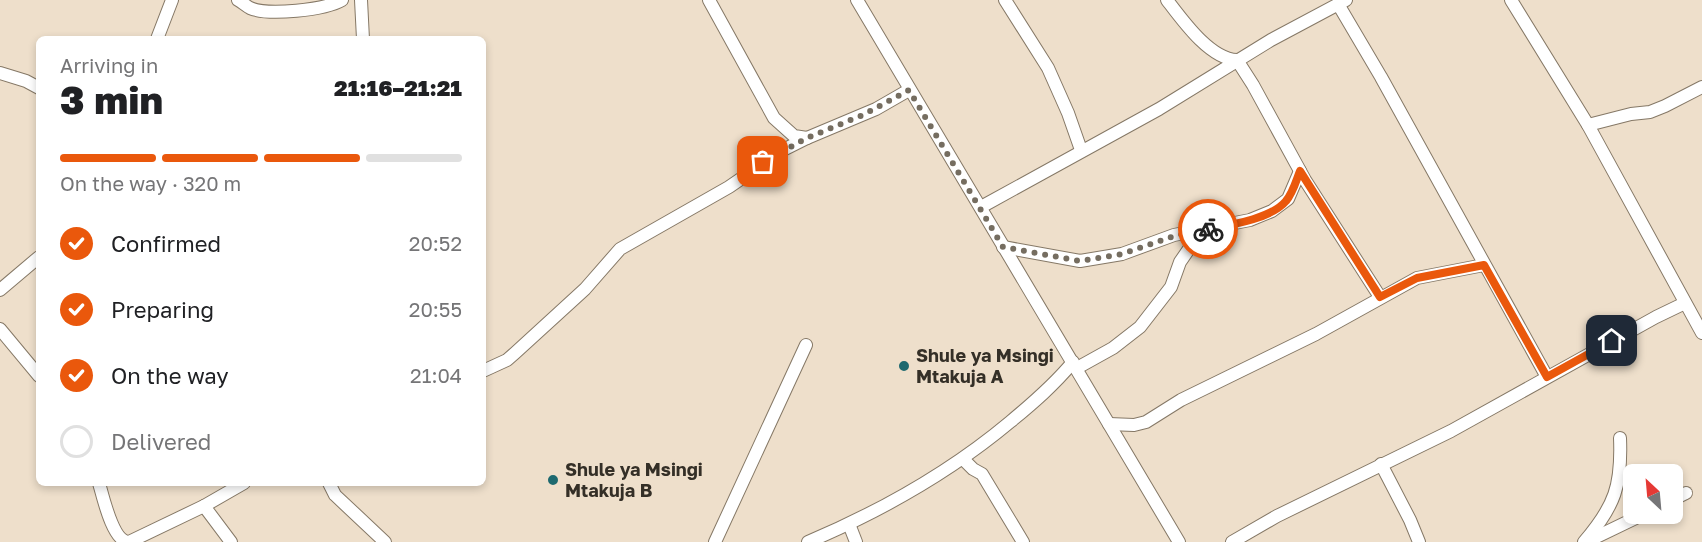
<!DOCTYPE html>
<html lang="en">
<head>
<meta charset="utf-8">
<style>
	:root { --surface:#fff; --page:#f2f2f2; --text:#202124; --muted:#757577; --line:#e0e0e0; --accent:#ea580c }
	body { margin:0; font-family:"Golos Text",sans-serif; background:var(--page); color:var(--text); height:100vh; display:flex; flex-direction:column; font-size:22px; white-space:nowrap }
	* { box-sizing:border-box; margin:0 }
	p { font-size:20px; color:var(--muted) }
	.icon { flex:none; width:33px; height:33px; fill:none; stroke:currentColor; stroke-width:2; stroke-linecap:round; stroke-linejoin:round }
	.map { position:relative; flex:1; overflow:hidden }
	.panel { position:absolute; left:36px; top:36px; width:450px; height:450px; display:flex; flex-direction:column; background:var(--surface); border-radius:9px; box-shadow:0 3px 9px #0003 }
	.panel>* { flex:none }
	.needle { width:39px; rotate:334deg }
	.tools { position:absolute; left:1623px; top:464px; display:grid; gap:12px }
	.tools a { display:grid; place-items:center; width:60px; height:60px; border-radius:9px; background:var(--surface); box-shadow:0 3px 9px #0003; font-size:30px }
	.pin { position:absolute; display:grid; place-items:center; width:51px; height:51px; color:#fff; margin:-26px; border-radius:12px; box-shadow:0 3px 9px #0006 }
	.courier { position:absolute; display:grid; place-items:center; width:60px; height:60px; margin:-30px; border:4px solid #ea580c; border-radius:50%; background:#fff; color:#222; box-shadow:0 2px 8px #0007 }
	.summary em { font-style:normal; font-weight:800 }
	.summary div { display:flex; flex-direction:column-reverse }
	.summary { display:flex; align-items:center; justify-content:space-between; height:102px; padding:0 24px }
	h1 { font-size:39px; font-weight:800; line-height:45px }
	.bar { display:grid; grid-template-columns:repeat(4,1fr); gap:9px 6px; align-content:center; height:72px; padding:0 24px }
	.bar i { height:8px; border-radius:4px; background:var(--line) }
	.bar .active { background:var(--accent) }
	.bar p { grid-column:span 4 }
	ol { padding:0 24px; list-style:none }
	li { display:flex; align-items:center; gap:18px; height:66px }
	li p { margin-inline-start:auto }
	li .icon { padding:6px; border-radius:50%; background:var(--accent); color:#fff; stroke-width:4 }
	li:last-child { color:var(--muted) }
	li i { width:33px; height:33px; border:3px solid var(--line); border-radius:50% }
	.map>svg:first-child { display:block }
</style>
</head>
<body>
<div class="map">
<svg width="1702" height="542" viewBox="0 0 1702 542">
	<rect width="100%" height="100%" fill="#eedfcb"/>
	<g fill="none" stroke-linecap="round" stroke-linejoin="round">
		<g stroke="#857866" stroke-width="14">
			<g id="minor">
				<path d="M238,0C242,2 246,6 250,8C268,16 325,10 342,0"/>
				<polyline points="361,0 363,39"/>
				<polyline points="709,0 774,118 794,136 807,138"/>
				<polyline points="857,0 1179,542"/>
				<polyline points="1005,0 1048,68 1068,113 1081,150"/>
				<path d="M1167,0C1183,21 1210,59 1237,60L1253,85L1305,180L1380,297"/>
				<polyline points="1511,0 1588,125 1702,333"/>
				<polyline points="1338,4 1381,77 1547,377"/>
				<polyline points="157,39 172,0"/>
				<polyline points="0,73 26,81 39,88"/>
				<polyline points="1588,125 1631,114 1650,112 1665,106 1702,87"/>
				<polyline points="981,207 1159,109 1271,40 1346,0"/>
				<polyline points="1003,247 1080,261 1122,254 1174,235 1250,220 1272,211 1288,199 1300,171"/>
				<polyline points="0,290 39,257"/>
				<polyline points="0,329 39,376"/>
				<polyline points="1077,368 1113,348 1140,327 1171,287 1180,262 1202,230"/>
				<polyline points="483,371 507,360 515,353 585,289 620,249 729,187 783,150 807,138 876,109 909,90"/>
				<polyline points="1109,424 1134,425 1146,422 1181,400 1316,334 1417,278 1484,265"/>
				<polyline points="963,459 973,469 982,474 1023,542"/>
				<polyline points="1381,464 1410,520 1419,542"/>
				<path d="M99,483C103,497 113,542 129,542L204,506L244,483"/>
				<polyline points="329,483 335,495 385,542"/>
				<polyline points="1672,500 1686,493"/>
				<polyline points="204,506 231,542"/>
				<polyline points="849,524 856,542"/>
				<polyline points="1588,541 1646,513"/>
				<polyline points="715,542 806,345"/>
				<path d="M808,542C881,511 949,473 1010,422C1033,403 1054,385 1073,362"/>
				<polyline points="1232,542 1277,516 1451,431 1656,317 1685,303"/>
				<path d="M1584,542C1615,506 1622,485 1620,438"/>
			</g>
		</g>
		<use href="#minor" stroke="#fff" stroke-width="12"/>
	</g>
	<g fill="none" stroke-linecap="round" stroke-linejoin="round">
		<polyline stroke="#756d60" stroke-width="6" stroke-dasharray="0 10.8" points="763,162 807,138 863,115 909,90 1003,247 1080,261 1122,254 1174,236 1208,229"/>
		<path stroke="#ea580c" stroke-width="8" d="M1208,229C1230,225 1271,219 1286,201C1293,193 1296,181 1300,171L1380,297L1417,278L1484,265L1547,377L1612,341"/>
	</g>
	<g fill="#1d696f" stroke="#eedfcb" stroke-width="2">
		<circle cx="904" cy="366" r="6"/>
		<circle cx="553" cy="480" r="6"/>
	</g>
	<g text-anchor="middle" stroke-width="6" stroke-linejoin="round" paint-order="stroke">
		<g font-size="18" font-weight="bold" fill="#342f27" stroke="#eedfcb" text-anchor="start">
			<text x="916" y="362">Shule ya Msingi<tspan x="916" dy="21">Mtakuja A</tspan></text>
			<text x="565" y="476">Shule ya Msingi<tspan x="565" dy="21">Mtakuja B</tspan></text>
		</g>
	</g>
</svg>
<div class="tools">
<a><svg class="needle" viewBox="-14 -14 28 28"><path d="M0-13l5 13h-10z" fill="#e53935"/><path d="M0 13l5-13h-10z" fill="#757577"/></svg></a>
</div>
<div class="pin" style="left:763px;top:162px;background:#ea580c"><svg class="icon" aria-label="bag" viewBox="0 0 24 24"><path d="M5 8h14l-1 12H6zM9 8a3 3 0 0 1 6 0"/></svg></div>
<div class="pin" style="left:1612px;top:341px;background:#1f2937"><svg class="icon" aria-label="home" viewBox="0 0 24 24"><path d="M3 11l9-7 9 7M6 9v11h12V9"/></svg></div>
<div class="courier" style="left:1208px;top:229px"><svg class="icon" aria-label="bike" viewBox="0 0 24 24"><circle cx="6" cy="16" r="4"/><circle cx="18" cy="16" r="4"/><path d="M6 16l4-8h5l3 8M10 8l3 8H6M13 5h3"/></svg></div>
<section class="panel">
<div class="summary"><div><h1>3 min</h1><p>Arriving in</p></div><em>21:16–21:21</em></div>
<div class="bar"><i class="active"></i><i class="active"></i><i class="active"></i><i></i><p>On the way · 320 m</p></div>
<ol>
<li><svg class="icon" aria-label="check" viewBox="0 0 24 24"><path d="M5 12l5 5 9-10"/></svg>Confirmed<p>20:52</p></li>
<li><svg class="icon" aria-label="check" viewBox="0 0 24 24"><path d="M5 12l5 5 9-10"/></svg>Preparing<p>20:55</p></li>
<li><svg class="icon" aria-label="check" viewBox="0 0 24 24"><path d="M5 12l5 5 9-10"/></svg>On the way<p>21:04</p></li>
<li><i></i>Delivered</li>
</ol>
</section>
</div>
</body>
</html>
